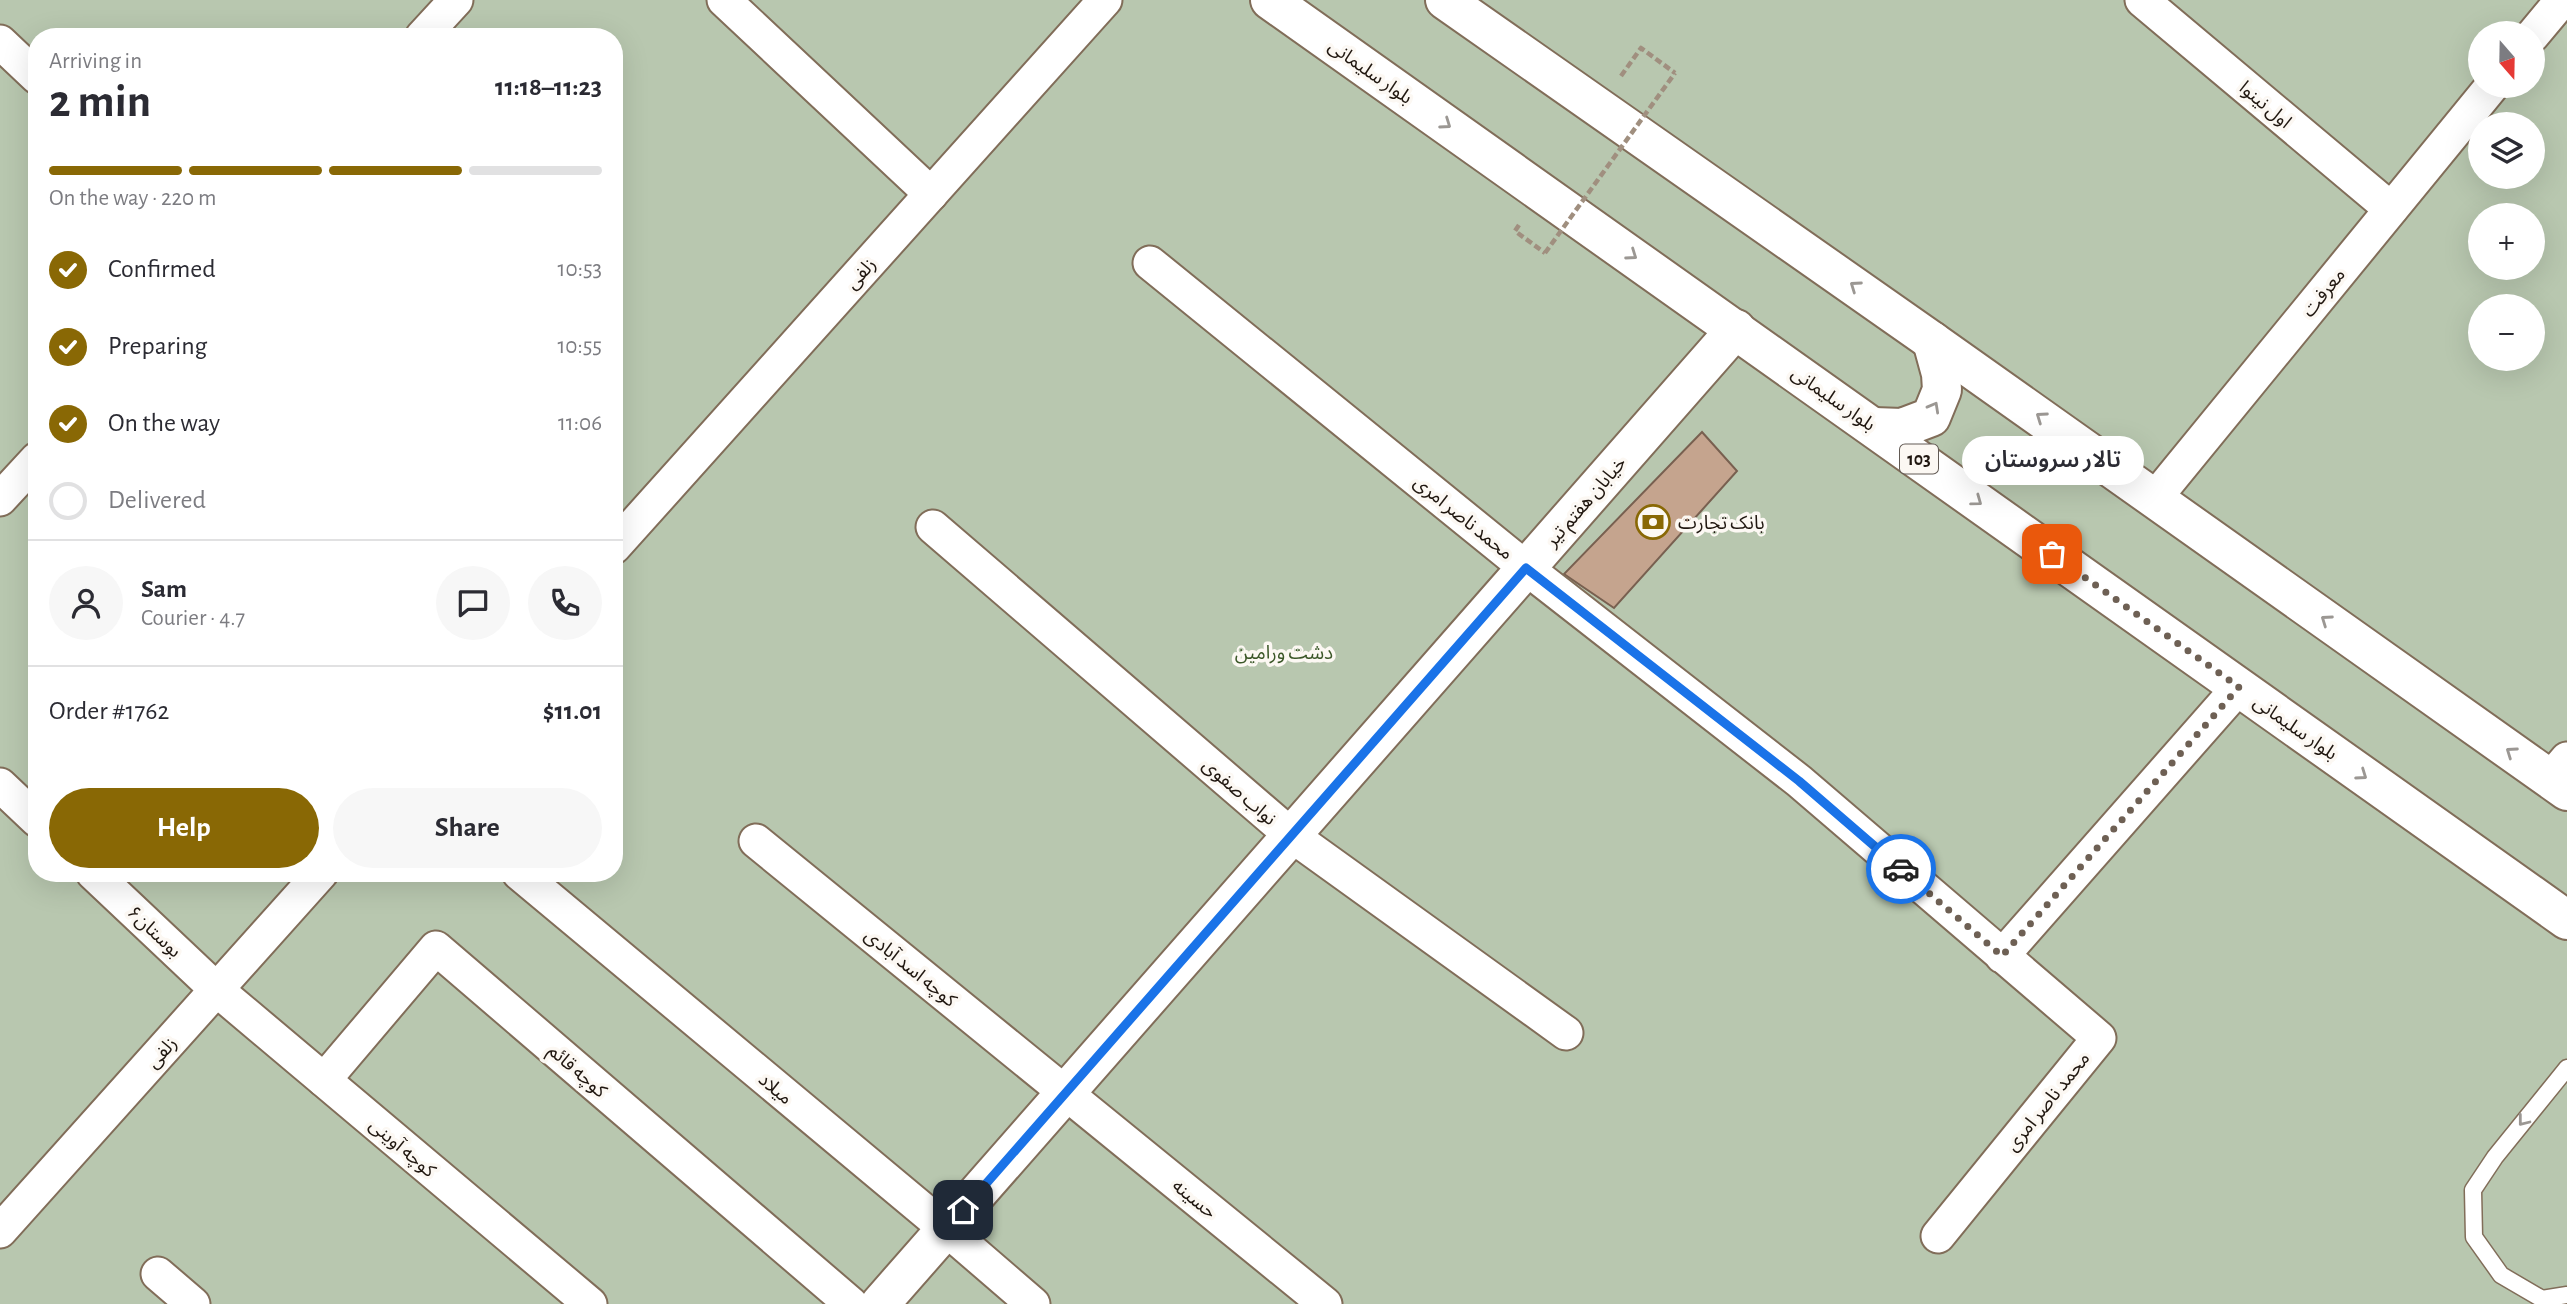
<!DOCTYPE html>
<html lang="en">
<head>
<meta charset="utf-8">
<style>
	:root { --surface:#fff; --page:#f7f7f7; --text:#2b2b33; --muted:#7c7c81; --line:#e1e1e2; --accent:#896805 }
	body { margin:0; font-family:"Alegreya Sans","Noto Sans Arabic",sans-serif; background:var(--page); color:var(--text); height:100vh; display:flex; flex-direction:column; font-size:26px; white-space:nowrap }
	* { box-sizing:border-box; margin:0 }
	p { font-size:23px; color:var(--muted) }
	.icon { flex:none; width:38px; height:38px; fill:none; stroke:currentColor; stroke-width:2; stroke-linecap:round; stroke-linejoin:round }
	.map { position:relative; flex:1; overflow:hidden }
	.sheet { position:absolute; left:28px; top:28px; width:595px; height:854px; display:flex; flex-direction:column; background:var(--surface); border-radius:28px; box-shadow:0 7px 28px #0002 }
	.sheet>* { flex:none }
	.needle { width:46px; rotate:160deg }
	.controls { position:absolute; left:2468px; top:21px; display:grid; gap:14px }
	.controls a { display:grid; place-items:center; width:77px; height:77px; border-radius:50%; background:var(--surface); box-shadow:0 7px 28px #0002; font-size:35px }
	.pin { position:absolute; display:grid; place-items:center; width:60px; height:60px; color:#fff; margin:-30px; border-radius:14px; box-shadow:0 4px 10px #0006 }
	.courier { position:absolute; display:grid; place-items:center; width:70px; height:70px; margin:-35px; border:5px solid #1a73e8; border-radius:50%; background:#fff; color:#222; box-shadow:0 2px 9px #0007 }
	.bubble { position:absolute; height:49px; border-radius:24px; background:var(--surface); box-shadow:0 7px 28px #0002; font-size:23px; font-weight:600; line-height:49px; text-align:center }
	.head em { font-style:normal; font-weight:600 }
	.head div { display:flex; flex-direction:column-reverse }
	.head { display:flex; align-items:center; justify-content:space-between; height:119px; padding:0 21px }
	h1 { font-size:46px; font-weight:600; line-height:52px }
	.bar { display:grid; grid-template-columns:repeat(4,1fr); gap:10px 7px; align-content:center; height:84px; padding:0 21px }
	.bar i { height:9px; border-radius:5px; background:var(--line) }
	.bar .on { background:var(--accent) }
	.bar p { grid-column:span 4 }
	.line { display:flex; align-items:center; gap:18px; padding:0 21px; border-top:2px solid var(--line) }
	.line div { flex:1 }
	.round { display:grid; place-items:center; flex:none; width:74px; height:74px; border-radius:37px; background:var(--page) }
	ol { padding:0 21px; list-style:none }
	li { display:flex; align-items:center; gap:21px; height:77px }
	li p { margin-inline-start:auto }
	li .icon { padding:7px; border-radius:50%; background:var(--accent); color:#fff; stroke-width:4 }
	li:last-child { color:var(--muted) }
	li i { width:38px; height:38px; border:4px solid var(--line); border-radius:50% }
	.cta { display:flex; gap:14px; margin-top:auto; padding:14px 21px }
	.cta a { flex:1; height:80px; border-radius:42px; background:var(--accent); color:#fff; font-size:28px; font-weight:600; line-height:80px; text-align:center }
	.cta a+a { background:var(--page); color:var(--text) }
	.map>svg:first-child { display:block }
</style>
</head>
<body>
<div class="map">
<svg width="2567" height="1304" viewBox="0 0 2567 1304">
	<rect width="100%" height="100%" fill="#fee7d1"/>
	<path fill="#b8c7af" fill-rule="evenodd" d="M0,0H2567V1304H0ZM2480,33H2532V86H2480ZM37,37H614V873H37ZM2480,124H2532V177H2480ZM2480,215H2532V268H2480ZM2480,306H2532V359H2480Z"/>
	<polygon fill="#c5a48e" stroke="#786050" stroke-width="2" points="1702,432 1737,471 1614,608 1564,574"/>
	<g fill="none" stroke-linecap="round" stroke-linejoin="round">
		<g stroke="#816d59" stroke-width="19">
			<polyline id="service" points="2567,1068 2495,1157 2473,1190 2474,1237 2501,1275 2542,1299 2567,1295"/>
		</g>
		<g stroke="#816d59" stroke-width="37">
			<g id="minor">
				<polyline points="724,0 931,194"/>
				<polyline points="2142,0 2391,209"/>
				<polyline points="2532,36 2562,0"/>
				<polyline points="422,37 456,0"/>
				<polyline points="0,42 37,77"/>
				<polyline points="1150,263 1526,568 1799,781 2099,1038 1938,1236"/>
				<polyline points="2155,498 2492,86"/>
				<polyline points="0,499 37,459"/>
				<polyline points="933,527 1291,835 1566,1033"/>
				<polyline points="614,547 1105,0"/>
				<polyline points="2550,779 2567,759"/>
				<polyline points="0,785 37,820"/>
				<polyline points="756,841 1325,1304"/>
				<polyline points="93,873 217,990 590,1304"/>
				<polyline points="519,873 946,1229 1033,1304"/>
				<polyline points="2002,956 2239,687"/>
				<polyline points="324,1080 436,948 851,1304"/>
				<polyline points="0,1231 321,873"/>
				<polyline points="158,1274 193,1304"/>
			</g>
		</g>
		<g stroke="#816d59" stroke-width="42">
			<polyline id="tertiary" points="880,1304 1736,329"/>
		</g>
		<g stroke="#816d59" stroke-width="42">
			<g id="trunk">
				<polyline points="1270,0 2567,920"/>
				<polyline points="1445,0 1932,341 2567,791"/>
				<polyline points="1874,427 1902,428 1931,417 1942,390 1941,374 1932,341"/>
			</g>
		</g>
		<g stroke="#a08f7f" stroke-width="4.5" stroke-dasharray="7 3.5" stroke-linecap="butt">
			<polyline points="1621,76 1641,48 1675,73"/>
			<polyline points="1519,225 1515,231 1545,253"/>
		</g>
		<use href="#service" stroke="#fff" stroke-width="16"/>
		<use href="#minor" stroke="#fff" stroke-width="33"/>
		<use href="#tertiary" stroke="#fff" stroke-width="38"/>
		<use href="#trunk" stroke="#fff" stroke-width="38"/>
		<polyline stroke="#a08f7f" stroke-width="4.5" stroke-dasharray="7 3.5" stroke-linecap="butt" points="1545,253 1675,73"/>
	</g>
	<defs><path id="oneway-chevron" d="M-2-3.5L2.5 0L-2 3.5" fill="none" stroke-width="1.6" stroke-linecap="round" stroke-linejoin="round" transform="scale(1.75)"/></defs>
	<g stroke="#9b9793">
		<use href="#oneway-chevron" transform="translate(1446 124) rotate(35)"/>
		<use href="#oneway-chevron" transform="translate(1632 255) rotate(35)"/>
		<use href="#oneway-chevron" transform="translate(1855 286) rotate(-145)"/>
		<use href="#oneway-chevron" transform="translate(1934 407) rotate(-61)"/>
		<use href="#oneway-chevron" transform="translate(2041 417) rotate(-145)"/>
		<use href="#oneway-chevron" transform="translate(1977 501) rotate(36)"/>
		<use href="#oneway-chevron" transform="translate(2326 620) rotate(-145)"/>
		<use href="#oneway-chevron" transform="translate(2511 752) rotate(-145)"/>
		<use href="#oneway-chevron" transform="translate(2362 775) rotate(35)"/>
		<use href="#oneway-chevron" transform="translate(2523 1121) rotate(128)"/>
	</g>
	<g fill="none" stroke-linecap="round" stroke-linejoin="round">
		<polyline stroke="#6e6054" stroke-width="7" stroke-dasharray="0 12.6" points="1901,869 2002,956 2239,687 2052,554"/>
		<polyline stroke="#1a73e8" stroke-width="9" points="963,1210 1526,568 1799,781 1901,869"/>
	</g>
	<defs>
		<g id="bank-ring" transform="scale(1.75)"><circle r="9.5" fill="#fcf8f3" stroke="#896805" stroke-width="1.5"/><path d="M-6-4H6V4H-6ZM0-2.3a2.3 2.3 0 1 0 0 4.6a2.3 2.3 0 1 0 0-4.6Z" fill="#896805"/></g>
	</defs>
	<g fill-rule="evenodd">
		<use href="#bank-ring" x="1653" y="522"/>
	</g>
	<g text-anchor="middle" stroke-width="7" stroke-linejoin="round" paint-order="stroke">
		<rect fill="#fcf8f3" stroke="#625a54" stroke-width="2" x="1900" y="444.5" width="38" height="29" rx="5"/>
		<g font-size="18" font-weight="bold" fill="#201710">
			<text x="1919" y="465">103</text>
		</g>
		<g font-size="19" fill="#201710" stroke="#fcf8f3">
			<text transform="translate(1371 71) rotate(35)" y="7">بلوار سلیمانی</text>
			<text transform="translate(2266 104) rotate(40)" y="7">اول نینوا</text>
			<text transform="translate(860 273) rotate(-48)" y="7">زلفی</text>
			<text transform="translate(2323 292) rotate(-51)" y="7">معرفت</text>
			<text transform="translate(1834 398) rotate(35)" y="7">بلوار سلیمانی</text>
			<text transform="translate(1585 501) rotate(-49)" y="7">خیابان هفتم تیر</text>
			<text transform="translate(1464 517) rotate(39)" y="7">محمد ناصر امری</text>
			<text transform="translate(2296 727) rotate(35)" y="7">بلوار سلیمانی</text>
			<text transform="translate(1240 791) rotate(41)" y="7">نواب صفوی</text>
			<text transform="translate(155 931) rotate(43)" y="7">بوستان۶</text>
			<text transform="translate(911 967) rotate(39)" y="7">کوچه اسد آبادی</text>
			<text transform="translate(161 1052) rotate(-48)" y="7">زلفی</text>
			<text transform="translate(578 1070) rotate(41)" y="7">کوچه قائم</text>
			<text transform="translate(776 1088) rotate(40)" y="7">میلاد</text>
			<text transform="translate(2047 1101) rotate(-51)" y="7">محمد ناصر امری</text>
			<text transform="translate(403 1147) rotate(40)" y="7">کوچه آوینی</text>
			<text transform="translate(1195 1198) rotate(39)" y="7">حسینه</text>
		</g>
		<g font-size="19" fill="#201710" stroke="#fcf8f3" text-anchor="start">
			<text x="1678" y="529">بانک تجارت</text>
		</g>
		<g font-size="19" fill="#3b5728" stroke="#fcf8f3">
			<text x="1284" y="659">دشت ورامین</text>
		</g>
	</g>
</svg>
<div class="controls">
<a><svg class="needle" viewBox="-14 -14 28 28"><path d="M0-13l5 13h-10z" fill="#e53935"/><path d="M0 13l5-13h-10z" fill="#7c7c81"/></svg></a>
<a><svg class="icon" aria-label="layers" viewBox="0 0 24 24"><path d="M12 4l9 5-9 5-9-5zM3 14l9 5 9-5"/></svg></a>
<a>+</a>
<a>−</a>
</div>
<div class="pin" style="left:2052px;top:554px;background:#ea580c"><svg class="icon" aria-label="bag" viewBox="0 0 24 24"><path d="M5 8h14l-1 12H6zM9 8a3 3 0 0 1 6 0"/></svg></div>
<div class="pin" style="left:963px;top:1210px;background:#1f2937"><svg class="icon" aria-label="home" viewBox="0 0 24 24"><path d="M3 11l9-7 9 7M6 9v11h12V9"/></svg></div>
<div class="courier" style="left:1901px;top:869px"><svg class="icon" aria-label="car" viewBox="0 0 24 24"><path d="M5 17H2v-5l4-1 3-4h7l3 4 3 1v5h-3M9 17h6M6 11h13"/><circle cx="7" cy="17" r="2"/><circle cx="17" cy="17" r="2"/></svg></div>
<div class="bubble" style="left:1962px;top:436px;width:182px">تالار سروستان</div>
<section class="sheet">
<div class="head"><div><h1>2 min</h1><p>Arriving in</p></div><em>11:18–11:23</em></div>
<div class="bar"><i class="on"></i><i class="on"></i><i class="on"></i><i></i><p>On the way · 220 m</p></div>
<ol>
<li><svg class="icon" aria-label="check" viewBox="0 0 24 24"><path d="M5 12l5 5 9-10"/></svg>Confirmed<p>10:53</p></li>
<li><svg class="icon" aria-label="check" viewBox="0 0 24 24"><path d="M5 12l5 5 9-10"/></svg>Preparing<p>10:55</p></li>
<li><svg class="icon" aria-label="check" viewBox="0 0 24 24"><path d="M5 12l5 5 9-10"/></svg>On the way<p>11:06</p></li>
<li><i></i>Delivered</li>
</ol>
<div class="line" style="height:126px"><a class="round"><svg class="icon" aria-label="person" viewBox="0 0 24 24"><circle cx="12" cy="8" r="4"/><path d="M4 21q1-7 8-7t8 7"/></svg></a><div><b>Sam</b><p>Courier · 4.7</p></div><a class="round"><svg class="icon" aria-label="chat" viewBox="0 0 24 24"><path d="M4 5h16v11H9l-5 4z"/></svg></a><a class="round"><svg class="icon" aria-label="phone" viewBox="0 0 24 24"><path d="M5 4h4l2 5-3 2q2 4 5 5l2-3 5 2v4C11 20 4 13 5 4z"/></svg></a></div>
<div class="line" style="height:91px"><div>Order #1762</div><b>$11.01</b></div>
<div class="cta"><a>Help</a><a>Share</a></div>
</section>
</div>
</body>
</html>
